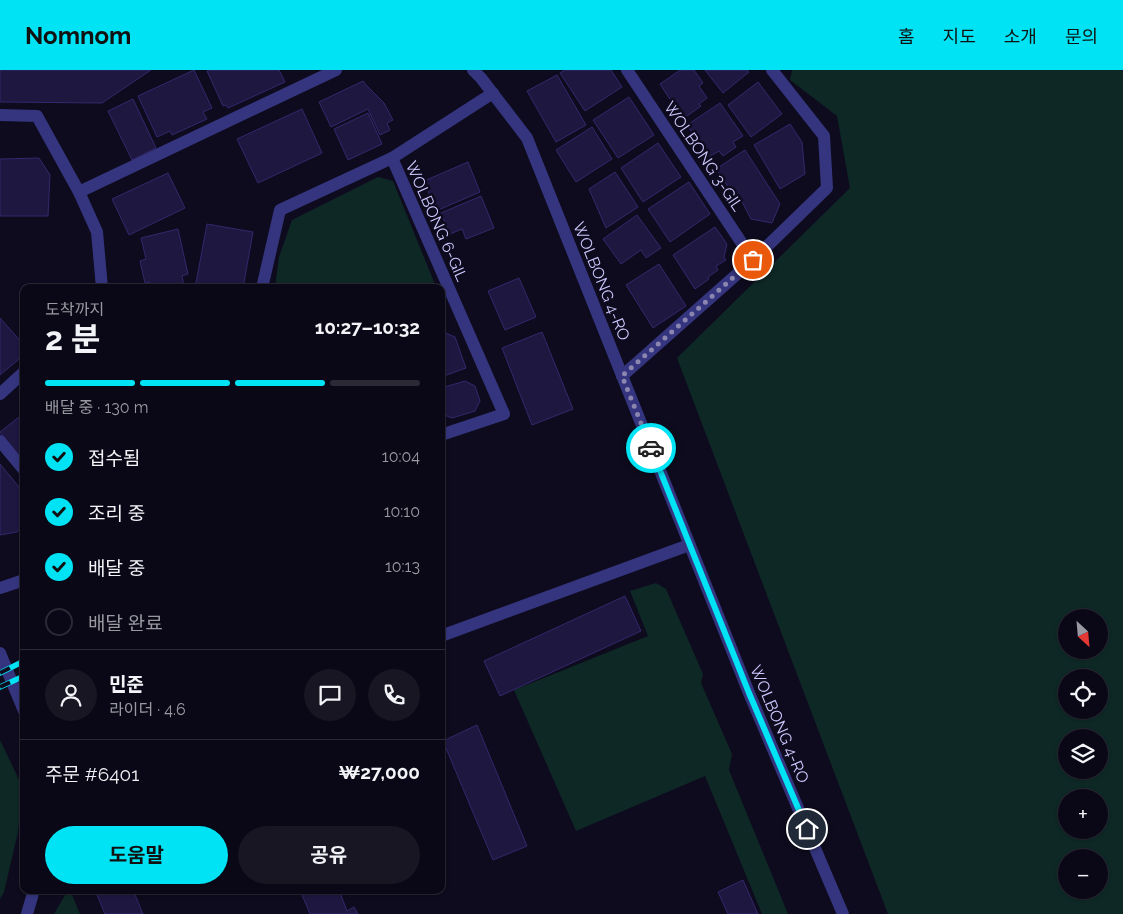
<!DOCTYPE html>
<html lang="ko">
<head>
<meta charset="utf-8">
<style>
	:root { --surface:#0a0816; --page:#181623; --text:#f1f3f6; --muted:#999aa1; --line:#2a2935; --accent:#00e3f4 }
	body { margin:0; font-family:Raleway,"Noto Sans KR",sans-serif; background:var(--page); color:var(--text); height:100vh; display:flex; flex-direction:column; font-size:19px; white-space:nowrap }
	* { box-sizing:border-box; margin:0 }
	p { font-size:16px; color:var(--muted) }
	.icon { flex:none; width:28px; height:28px; fill:none; stroke:currentColor; stroke-width:2; stroke-linecap:round; stroke-linejoin:round }
	.map { position:relative; flex:1; overflow:hidden }
	.details { position:absolute; left:20px; top:214px; width:425px; height:610px; display:flex; flex-direction:column; background:var(--surface); border-radius:10px; box-shadow:0 1px 4px #0004,0 0 0 1px var(--line) }
	.details>* { flex:none }
	.needle { width:32px; rotate:154deg }
	.fabs { position:absolute; left:1058px; top:539px; display:grid; gap:10px }
	.fabs a { display:grid; place-items:center; width:50px; height:50px; border-radius:50%; background:var(--surface); box-shadow:0 1px 4px #0004,0 0 0 1px var(--line); font-size:25px }
	.pin { position:absolute; display:grid; place-items:center; width:42px; height:42px; color:#fff; margin:-21px; border:2px solid #fff; border-radius:50%; box-shadow:0 1px 5px #0007 }
	.courier { position:absolute; display:grid; place-items:center; width:50px; height:50px; margin:-25px; border:4px solid #00e3f4; border-radius:50%; background:#fff; color:#222; box-shadow:0 1px 6px #0007 }
	.overview em { font-style:normal; font-weight:700 }
	.overview div { display:flex; flex-direction:column-reverse }
	.overview { display:flex; align-items:center; justify-content:space-between; height:85px; padding:0 25px }
	h1 { font-size:32px; font-weight:700; line-height:38px }
	.bar { display:grid; grid-template-columns:repeat(4,1fr); gap:8px 5px; align-content:center; height:60px; padding:0 25px }
	.bar i { height:6px; border-radius:4px; background:var(--line) }
	.bar .current { background:var(--accent) }
	.bar p { grid-column:span 4 }
	.line { display:flex; align-items:center; gap:12px; padding:0 25px; border-top:1px solid var(--line) }
	.line div { flex:1 }
	.round { display:grid; place-items:center; flex:none; width:52px; height:52px; border-radius:26px; background:var(--page) }
	ol { padding:0 25px; list-style:none }
	li { display:flex; align-items:center; gap:15px; height:55px }
	li p { margin-inline-start:auto }
	li .icon { padding:5px; border-radius:50%; background:var(--accent); color:#111; stroke-width:4 }
	li:last-child { color:var(--muted) }
	li i { width:28px; height:28px; border:2px solid var(--line); border-radius:50% }
	.button { display:flex; gap:10px; margin-top:auto; padding:10px 25px }
	.button a { flex:1; height:58px; border-radius:30px; background:var(--accent); color:#111; font-size:20px; font-weight:700; line-height:58px; text-align:center }
	.button a+a { background:var(--page); color:var(--text) }
	header { display:flex; align-items:center; gap:30px; box-sizing:border-box; height:70px; padding:0 25px; background:var(--accent); color:#111 }
	header strong { font-size:24px }
	nav { display:flex; gap:28px; margin-inline-start:auto; font-size:18px }
	.map>svg:first-child { display:block }
</style>
</head>
<body>
<header>
<strong>Nomnom</strong>
<nav><a>홈</a><a>지도</a><a>소개</a><a>문의</a></nav>
</header>
<div class="map">
<svg width="1123" height="844" viewBox="0 0 1123 844">
	<rect width="100%" height="100%" fill="#0e0b1e"/>
	<g fill="#0e2826" fill-rule="evenodd">
		<path d="M792,0H1123V844H888L677,288L850,118L837,46L790,10ZM1066,548H1099V580H1066ZM1066,608H1099V640H1066ZM1066,668H1099V700H1066ZM1066,728H1099V760H1066ZM1066,788H1099V820H1066Z"/>
		<polygon points="378,107 393,111 434,212 432,217 275,217 279,187 292,150"/>
		<polygon points="656,513 666,519 703,604 701,613 732,684 729,700 788,844 762,844 705,706 576,761 514,620 648,566 630,521"/>
		<polygon points="0,670 22,716 18,762 4,822 0,829"/>
		<polygon points="68,820 70,820 80,844 54,844"/>
	</g>
	<g fill="#1e1740" stroke="#34286c">
		<polygon points="0,0 151,0 102,33 0,32"/>
		<polygon points="194,0 212,38 203,42 207,49 172,65 170,61 157,67 138,26"/>
		<polygon points="209,0 279,0 285,12 228,38 226,35 223,36 207,1"/>
		<polygon points="565,0 611,0 622,17 585,41 560,3"/>
		<polygon points="680,0 694,0 703,13 699,16 707,28 699,34 701,36 683,49 660,14"/>
		<polygon points="705,0 747,0 749,2 723,23"/>
		<polygon points="557,5 586,55 556,72 527,21"/>
		<polygon points="363,11 366,15 384,33 393,50 387,53 390,60 380,65 368,39 331,57 319,32"/>
		<polygon points="758,12 782,44 751,67 728,35"/>
		<polygon points="629,27 654,65 618,88 593,50"/>
		<polygon points="133,29 156,78 132,90 108,41"/>
		<polygon points="720,33 743,66 733,72 736,77 723,86 719,81 709,87 687,55"/>
		<polygon points="302,39 322,83 258,113 237,69"/>
		<polygon points="368,43 382,74 348,90 334,59"/>
		<polygon points="790,54 802,72 805,104 780,119 754,75"/>
		<polygon points="592,57 612,89 576,112 556,80"/>
		<polygon points="658,73 681,107 643,132 621,98"/>
		<polygon points="745,80 780,134 772,153 751,149 739,126 729,118 716,99"/>
		<polygon points="39,88 50,105 48,146 0,146 0,89"/>
		<polygon points="468,92 480,122 436,141 424,111"/>
		<polygon points="615,102 638,137 606,158 589,119"/>
		<polygon points="168,103 185,138 129,165 112,129"/>
		<polygon points="689,112 710,144 670,172 648,139"/>
		<polygon points="481,126 494,158 466,169 462,159 450,164 441,143"/>
		<polygon points="637,145 661,178 646,188 641,180 621,194 603,169"/>
		<polygon points="207,154 253,162 243,218 195,218"/>
		<polygon points="715,157 727,174 724,187 726,190 716,196 718,200 708,207 709,209 695,219 673,185"/>
		<polygon points="178,159 188,204 182,206 184,216 152,218 149,212 145,213 140,191 146,189 141,168"/>
		<polygon points="659,194 686,236 653,258 626,215"/>
		<polygon points="519,208 536,247 505,260 488,221"/>
		<polygon points="0,248 24,275 24,285 0,305"/>
		<polygon points="441,261 455,267 466,298 441,307"/>
		<polygon points="542,262 573,339 532,355 502,278"/>
		<polygon points="465,311 475,316 480,331 475,341 452,348 442,344 441,318"/>
		<polygon points="24,343 24,391 23,392 0,362"/>
		<polygon points="0,394 24,423 24,456 17,462 0,465"/>
		<polygon points="625,526 641,561 500,626 484,591"/>
		<polygon points="477,655 527,776 493,790 443,671"/>
		<polygon points="743,810 758,844 728,844 718,822"/>
		<polygon points="95,820 133,820 143,844 105,844"/>
		<polygon points="300,820 339,820 347,841 354,837 358,844 310,844"/>
	</g>
	<g fill="none" stroke-linecap="round" stroke-linejoin="round">
		<g stroke="#35357f" stroke-width="12">
			<polyline points="473,0 481,8 527,68 749,623 843,844"/>
			<polyline points="627,0 753,190"/>
			<polyline points="0,45 37,46 79,122 97,162 102,218"/>
			<polyline points="392,88 504,344 441,365"/>
			<polyline points="79,122 336,0"/>
			<polyline points="262,218 280,140 392,88 493,23"/>
			<polyline points="622,306 753,190 827,118 824,66 772,0"/>
			<polyline points="0,324 24,302"/>
			<polyline points="0,371 24,400"/>
			<polyline points="0,518 24,510"/>
			<polyline points="441,566 689,475"/>
			<polyline points="0,583 24,641"/>
			<polyline points="27,844 34,820"/>
		</g>
		<g stroke="#00e3f4" stroke-width="5.5">
			<g id="rail">
				<polyline points="0,603 24,591"/>
				<polyline points="0,617 24,606"/>
			</g>
		</g>
		<use href="#rail" stroke="#0e0b1e" stroke-width="4" stroke-dasharray="11" stroke-linecap="butt"/>
	</g>
	<g fill="none" stroke-linecap="round" stroke-linejoin="round">
		<polyline stroke="#8a86b0" stroke-width="5" stroke-dasharray="0 9" points="651,378 622,306 753,190"/>
		<polyline stroke="#00e3f4" stroke-width="6" points="651,378 749,623 807,759"/>
	</g>
	<g text-anchor="middle" stroke-width="5" stroke-linejoin="round" paint-order="stroke">
		<g font-size="16" fill="#cdc9ff" stroke="#0e0b1e">
			<text transform="translate(704 86) rotate(56)" y="6">WOLBONG 3-GIL</text>
			<text transform="translate(437 151) rotate(66)" y="6">WOLBONG 6-GIL</text>
			<text transform="translate(602 211) rotate(68)" y="6">WOLBONG 4-RO</text>
			<text transform="translate(780 654) rotate(67)" y="6">WOLBONG 4-RO</text>
		</g>
	</g>
</svg>
<div class="fabs">
<a><svg class="needle" viewBox="-14 -14 28 28"><path d="M0-13l5 13h-10z" fill="#e53935"/><path d="M0 13l5-13h-10z" fill="#999aa1"/></svg></a>
<a><svg class="icon" aria-label="locate" viewBox="0 0 24 24"><circle cx="12" cy="12" r="6"/><path d="M12 2v4M12 18v4M2 12h4M18 12h4"/></svg></a>
<a><svg class="icon" aria-label="layers" viewBox="0 0 24 24"><path d="M12 4l9 5-9 5-9-5zM3 14l9 5 9-5"/></svg></a>
<a>+</a>
<a>−</a>
</div>
<div class="pin" style="left:753px;top:190px;background:#ea580c"><svg class="icon" aria-label="bag" viewBox="0 0 24 24"><path d="M5 8h14l-1 12H6zM9 8a3 3 0 0 1 6 0"/></svg></div>
<div class="pin" style="left:807px;top:759px;background:#1f2937"><svg class="icon" aria-label="home" viewBox="0 0 24 24"><path d="M3 11l9-7 9 7M6 9v11h12V9"/></svg></div>
<div class="courier" style="left:651px;top:378px"><svg class="icon" aria-label="car" viewBox="0 0 24 24"><path d="M5 17H2v-5l4-1 3-4h7l3 4 3 1v5h-3M9 17h6M6 11h13"/><circle cx="7" cy="17" r="2"/><circle cx="17" cy="17" r="2"/></svg></div>
<section class="details">
<div class="overview"><div><h1>2 분</h1><p>도착까지</p></div><em>10:27–10:32</em></div>
<div class="bar"><i class="current"></i><i class="current"></i><i class="current"></i><i></i><p>배달 중 · 130 m</p></div>
<ol>
<li><svg class="icon" aria-label="check" viewBox="0 0 24 24"><path d="M5 12l5 5 9-10"/></svg>접수됨<p>10:04</p></li>
<li><svg class="icon" aria-label="check" viewBox="0 0 24 24"><path d="M5 12l5 5 9-10"/></svg>조리 중<p>10:10</p></li>
<li><svg class="icon" aria-label="check" viewBox="0 0 24 24"><path d="M5 12l5 5 9-10"/></svg>배달 중<p>10:13</p></li>
<li><i></i>배달 완료</li>
</ol>
<div class="line" style="height:90px"><a class="round"><svg class="icon" aria-label="person" viewBox="0 0 24 24"><circle cx="12" cy="8" r="4"/><path d="M4 21q1-7 8-7t8 7"/></svg></a><div><b>민준</b><p>라이더 · 4.6</p></div><a class="round"><svg class="icon" aria-label="chat" viewBox="0 0 24 24"><path d="M4 5h16v11H9l-5 4z"/></svg></a><a class="round"><svg class="icon" aria-label="phone" viewBox="0 0 24 24"><path d="M5 4h4l2 5-3 2q2 4 5 5l2-3 5 2v4C11 20 4 13 5 4z"/></svg></a></div>
<div class="line" style="height:65px"><div>주문 #6401</div><b>₩27,000</b></div>
<div class="button"><a>도움말</a><a>공유</a></div>
</section>
</div>
</body>
</html>
